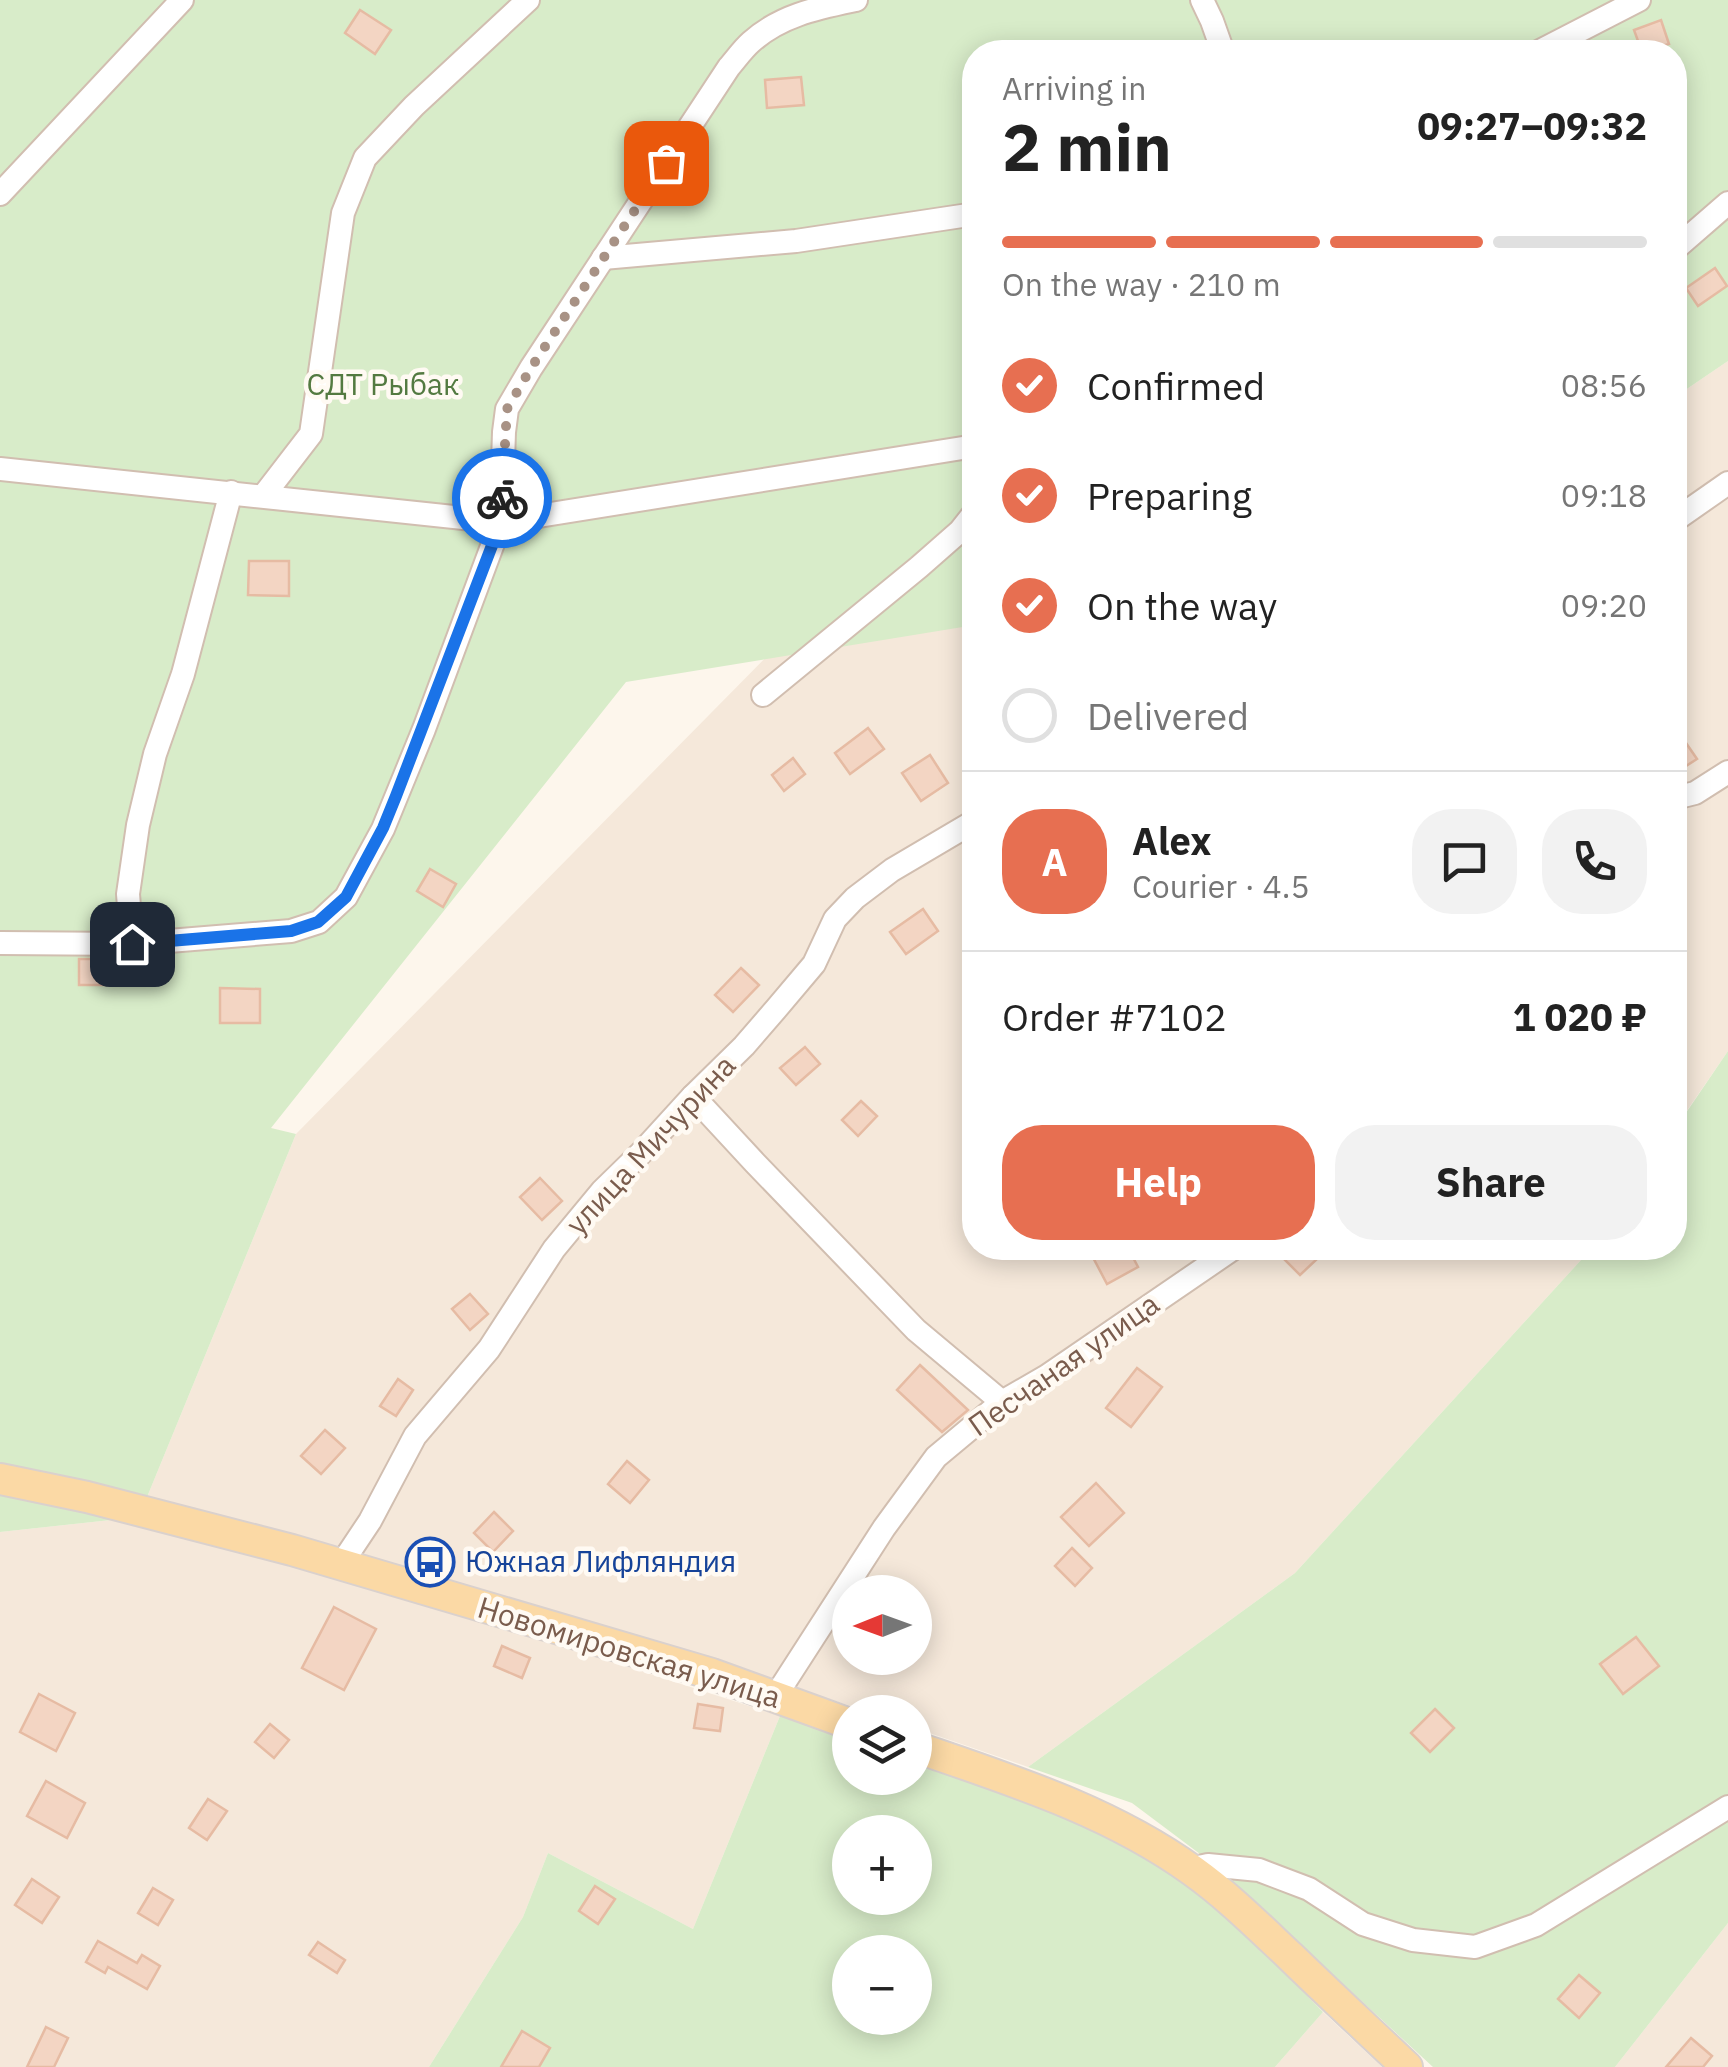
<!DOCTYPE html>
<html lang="en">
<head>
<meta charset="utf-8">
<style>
	:root { --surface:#fff; --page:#f2f2f2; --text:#222; --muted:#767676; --line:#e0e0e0; --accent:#e76f51 }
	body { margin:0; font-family:"IBM Plex Sans",sans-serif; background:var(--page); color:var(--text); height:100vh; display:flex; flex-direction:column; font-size:38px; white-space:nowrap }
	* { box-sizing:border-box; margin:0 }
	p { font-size:32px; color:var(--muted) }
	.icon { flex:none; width:55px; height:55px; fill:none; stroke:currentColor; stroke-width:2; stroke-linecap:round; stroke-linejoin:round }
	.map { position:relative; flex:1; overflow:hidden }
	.side { position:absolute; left:962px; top:40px; width:725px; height:1220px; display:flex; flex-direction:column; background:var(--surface); border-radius:40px; box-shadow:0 5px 25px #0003 }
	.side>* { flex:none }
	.needle { width:65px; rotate:269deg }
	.tools { position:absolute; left:832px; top:1575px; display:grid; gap:20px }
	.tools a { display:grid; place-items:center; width:100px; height:100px; border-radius:50%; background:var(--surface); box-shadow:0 5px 25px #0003; font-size:50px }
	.pin { position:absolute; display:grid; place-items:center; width:85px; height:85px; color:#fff; margin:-42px; border-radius:20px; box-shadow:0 5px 15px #0006 }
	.courier { position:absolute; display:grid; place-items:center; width:100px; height:100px; margin:-50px; border:8px solid #1a73e8; border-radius:50%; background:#fff; color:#222; box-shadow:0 2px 12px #0007 }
	.headline em { font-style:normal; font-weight:700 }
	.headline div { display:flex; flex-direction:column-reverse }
	.headline { display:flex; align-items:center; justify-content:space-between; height:170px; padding:0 40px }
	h1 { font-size:65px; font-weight:700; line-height:75px }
	.bar { display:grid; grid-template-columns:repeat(4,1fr); gap:15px 10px; align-content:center; height:120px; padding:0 40px }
	.bar i { height:12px; border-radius:8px; background:var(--line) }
	.bar .selected { background:var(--accent) }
	.bar p { grid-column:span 4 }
	.line { display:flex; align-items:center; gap:25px; padding:0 40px; border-top:2px solid var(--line) }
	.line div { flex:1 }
	.round { display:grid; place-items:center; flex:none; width:105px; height:105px; border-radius:40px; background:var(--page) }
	ol { padding:0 40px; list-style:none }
	li { display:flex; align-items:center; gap:30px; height:110px }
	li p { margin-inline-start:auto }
	li .icon { padding:10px; border-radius:50%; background:var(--accent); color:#fff; stroke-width:4 }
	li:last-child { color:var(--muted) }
	li i { width:55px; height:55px; border:5px solid var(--line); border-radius:50% }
	.primary-button { display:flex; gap:20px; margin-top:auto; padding:20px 40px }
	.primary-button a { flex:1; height:115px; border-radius:40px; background:var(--accent); color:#fff; font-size:40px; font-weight:700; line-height:115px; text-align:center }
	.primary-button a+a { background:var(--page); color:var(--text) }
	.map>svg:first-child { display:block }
</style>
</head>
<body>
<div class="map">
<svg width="1728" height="2067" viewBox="0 0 1728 2067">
	<rect width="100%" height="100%" fill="#fdf6ec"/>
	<g fill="#f5e8da" fill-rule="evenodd">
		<polygon points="1728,361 1728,1051 1675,1128 1675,397"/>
		<path d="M913,508L975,573V1248H1592L1295,1573L1028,1767L915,1728V1712H870L663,1646L145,1502L296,1134ZM850,1592H915V1658H850Z"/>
		<polygon points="111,1520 410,1593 523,1633 780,1716 693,1929 548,1853 523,1917 429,2067 0,2067 0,1532"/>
		<polygon points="1728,1923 1728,2067 1615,2067"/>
		<polygon points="1323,2012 1382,2067 1275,2067"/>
	</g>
	<g fill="#d8ecc9" fill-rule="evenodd">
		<polygon points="0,0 1728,0 1728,361 1675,397 1675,52 975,52 975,625 626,682 271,1128 296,1134 145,1502 111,1520 0,1532"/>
		<polygon points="1728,1051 1728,1923 1615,2067 1433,2067 1212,1863 1132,1803 1028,1767 1295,1573 1592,1248 1675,1248 1675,1129"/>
		<path d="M780,1716L850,1737V1778H915V1759C997,1791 1084,1818 1161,1862C1218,1895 1276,1964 1323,2012L1275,2067H429L523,1917L548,1853L693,1929ZM850,1832H915V1898H850ZM850,1952H915V2018H850Z"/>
	</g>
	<g fill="#f3d5c3" stroke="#e6bba3" stroke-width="2.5">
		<polygon points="360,10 391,30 375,54 345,33"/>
		<polygon points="1661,20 1669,44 1642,52 1634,30"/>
		<polygon points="801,77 804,105 767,108 765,80"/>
		<polygon points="1715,268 1727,286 1698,306 1686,288"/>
		<polygon points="249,561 289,561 289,596 248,595"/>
		<polygon points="1675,727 1697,759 1675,773"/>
		<polygon points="868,728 884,749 850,774 835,753"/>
		<polygon points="930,755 948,783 921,801 902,773"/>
		<polygon points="793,758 805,774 784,791 772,775"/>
		<polygon points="430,869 456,884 443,907 417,891"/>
		<polygon points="923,909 938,931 906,954 890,932"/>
		<rect x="79" y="959" width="33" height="26"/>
		<polygon points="741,968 759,985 733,1012 715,995"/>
		<polygon points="220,988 260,989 260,1023 220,1023"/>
		<polygon points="805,1047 820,1064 796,1085 780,1068"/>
		<polygon points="861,1101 877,1116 858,1136 842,1120"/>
		<polygon points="540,1178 562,1201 542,1220 520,1197"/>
		<polygon points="1088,1248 1128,1248 1138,1267 1107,1284"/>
		<polygon points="1273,1248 1306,1248 1317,1259 1300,1275"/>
		<polygon points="470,1294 488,1314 470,1330 452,1309"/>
		<polygon points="920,1365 968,1410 942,1432 897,1390"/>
		<polygon points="1137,1368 1162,1387 1131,1427 1106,1408"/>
		<polygon points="398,1379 413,1390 396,1416 380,1406"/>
		<polygon points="325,1430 345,1448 321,1474 301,1456"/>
		<polygon points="627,1461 649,1480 630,1503 608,1484"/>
		<polygon points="1096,1483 1124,1513 1089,1546 1061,1517"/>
		<polygon points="494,1512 513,1531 493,1552 474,1533"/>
		<polygon points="1072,1548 1092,1568 1075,1586 1055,1566"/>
		<polygon points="334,1607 376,1629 344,1690 302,1668"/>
		<polygon points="1636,1637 1659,1666 1623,1694 1600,1664"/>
		<polygon points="502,1646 530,1658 522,1678 494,1666"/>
		<polygon points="39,1694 75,1713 56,1751 20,1732"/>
		<polygon points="698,1704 723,1708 720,1731 694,1728"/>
		<polygon points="1435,1709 1454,1728 1430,1752 1411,1733"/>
		<polygon points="270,1724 289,1740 274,1758 255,1742"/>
		<polygon points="46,1781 85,1803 67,1838 27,1816"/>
		<polygon points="208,1799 227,1811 207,1840 189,1828"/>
		<polygon points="32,1879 59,1897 42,1923 15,1905"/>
		<polygon points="595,1886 615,1899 598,1924 579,1911"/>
		<polygon points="153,1888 173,1900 158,1925 138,1913"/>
		<polygon points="98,1941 137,1963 142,1955 160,1966 147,1989 108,1967 105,1973 86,1962"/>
		<polygon points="318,1942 345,1960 337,1973 309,1955"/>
		<polygon points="1579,1975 1600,1993 1579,2018 1558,1999"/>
		<polygon points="46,2027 68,2038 54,2067 27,2067"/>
		<polygon points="522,2031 550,2048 539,2067 501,2067"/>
		<polygon points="1691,2038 1712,2056 1703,2067 1666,2067"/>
	</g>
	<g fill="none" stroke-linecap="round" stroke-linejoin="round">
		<g stroke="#d1beb0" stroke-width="26">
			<g id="minor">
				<polyline points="1202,0 1212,21 1223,52"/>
				<polyline points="1538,52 1639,0"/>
				<polyline points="0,194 182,0"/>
				<polyline points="1675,249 1728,203"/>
				<polyline points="603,258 796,241 975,214"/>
				<polyline points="0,469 501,522 975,446"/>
				<polyline points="264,495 311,434 343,213 365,158 414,106 528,0"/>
				<polyline points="1675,520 1728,483"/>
				<polyline points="763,695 919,567 960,531 975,512"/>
				<polyline points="1675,798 1695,793 1728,772"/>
				<path d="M0,943L132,944L291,931L319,922L346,897L383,829L424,729L501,522L504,432L507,409L531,368L729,67C736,59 743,49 751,42C781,15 818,8 856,0"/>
				<polyline points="132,944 128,894 138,825 155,754 183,674 231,492"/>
				<polyline points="693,1096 755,1163 916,1330 1002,1402"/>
				<polyline points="340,1566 370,1521 415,1436 489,1349 554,1249 602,1191 641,1153 693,1096 744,1046 776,1009 814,964 835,919 855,898 892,870 975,821"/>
				<polyline points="775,1697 884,1528 936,1457 1002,1402 1047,1376 1234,1248"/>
				<polyline points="1190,1869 1208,1865 1259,1870 1309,1889 1363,1924 1413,1940 1475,1947 1536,1925 1728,1807"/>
			</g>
		</g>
		<g stroke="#dad1cd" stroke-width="34">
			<g id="major">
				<polyline points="0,1479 87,1497 292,1550 712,1674 850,1724"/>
				<path d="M915,1747C1011,1780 1110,1811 1193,1871C1228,1896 1259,1927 1291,1957C1329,1994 1368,2030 1407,2067"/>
			</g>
		</g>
		<use href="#minor" stroke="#fff" stroke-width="22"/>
		<use href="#major" stroke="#fbd9a5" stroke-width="30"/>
	</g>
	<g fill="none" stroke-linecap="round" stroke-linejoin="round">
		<polyline stroke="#a89285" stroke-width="10" stroke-dasharray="0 18" points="502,498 507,409 531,368 666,163"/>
		<polyline stroke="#1a73e8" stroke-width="12" points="132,944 291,931 318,922 346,897 383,828 396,796 501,522 502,498"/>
	</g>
	<defs>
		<g id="bus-ring" transform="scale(2.5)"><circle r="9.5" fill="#fffaf3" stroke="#1a4fb4" stroke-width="1.5"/><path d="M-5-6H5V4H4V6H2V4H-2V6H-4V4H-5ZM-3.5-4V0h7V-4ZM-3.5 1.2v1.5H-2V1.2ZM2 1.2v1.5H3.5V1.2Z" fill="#1a4fb4"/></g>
	</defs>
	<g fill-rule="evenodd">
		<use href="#bus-ring" x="430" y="1562"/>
	</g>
	<g text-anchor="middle" stroke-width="9" stroke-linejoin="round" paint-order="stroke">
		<g font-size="30" fill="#537a41" stroke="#fffaf3">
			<text x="383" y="395">СДТ Рыбак</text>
		</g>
		<g font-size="30" fill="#7a5c4d" stroke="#fffaf3">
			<text transform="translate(651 1145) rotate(-47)" y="10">улица Мичурина</text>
			<text transform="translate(1064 1365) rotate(-35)" y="10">Песчаная улица</text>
			<text transform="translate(629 1653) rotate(17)" y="10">Новомировская улица</text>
		</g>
		<g font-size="30" fill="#164399" stroke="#fffaf3" text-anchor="start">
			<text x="465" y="1572">Южная Лифляндия</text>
		</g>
	</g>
</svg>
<div class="tools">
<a><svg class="needle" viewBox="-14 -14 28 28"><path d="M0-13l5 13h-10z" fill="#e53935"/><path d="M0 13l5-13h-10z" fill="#767676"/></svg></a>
<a><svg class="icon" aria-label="layers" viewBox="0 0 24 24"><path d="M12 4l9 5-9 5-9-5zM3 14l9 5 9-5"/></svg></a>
<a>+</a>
<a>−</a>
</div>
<div class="pin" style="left:666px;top:163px;background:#ea580c"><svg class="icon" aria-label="bag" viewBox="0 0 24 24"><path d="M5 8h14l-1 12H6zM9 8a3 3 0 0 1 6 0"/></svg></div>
<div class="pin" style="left:132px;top:944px;background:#1f2937"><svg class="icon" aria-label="home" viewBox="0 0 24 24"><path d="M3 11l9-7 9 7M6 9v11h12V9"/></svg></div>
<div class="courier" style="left:502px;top:498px"><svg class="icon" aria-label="bike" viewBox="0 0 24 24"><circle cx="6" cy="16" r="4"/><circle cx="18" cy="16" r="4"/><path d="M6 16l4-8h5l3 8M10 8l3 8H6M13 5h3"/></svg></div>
<section class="side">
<div class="headline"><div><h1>2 min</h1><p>Arriving in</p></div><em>09:27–09:32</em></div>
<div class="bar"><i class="selected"></i><i class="selected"></i><i class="selected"></i><i></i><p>On the way · 210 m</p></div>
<ol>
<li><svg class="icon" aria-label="check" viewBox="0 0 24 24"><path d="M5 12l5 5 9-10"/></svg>Confirmed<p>08:56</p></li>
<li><svg class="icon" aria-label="check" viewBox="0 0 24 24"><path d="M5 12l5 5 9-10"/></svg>Preparing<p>09:18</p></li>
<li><svg class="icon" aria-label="check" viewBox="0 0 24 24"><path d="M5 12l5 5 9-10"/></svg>On the way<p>09:20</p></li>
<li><i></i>Delivered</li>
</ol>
<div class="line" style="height:180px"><b class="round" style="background:var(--accent);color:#fff">A</b><div><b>Alex</b><p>Courier · 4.5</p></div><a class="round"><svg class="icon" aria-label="chat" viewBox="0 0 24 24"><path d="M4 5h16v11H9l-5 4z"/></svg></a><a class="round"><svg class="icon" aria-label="phone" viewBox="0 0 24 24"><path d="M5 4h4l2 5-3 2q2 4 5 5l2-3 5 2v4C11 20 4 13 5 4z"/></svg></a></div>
<div class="line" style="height:130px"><div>Order #7102</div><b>1 020 ₽</b></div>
<div class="primary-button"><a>Help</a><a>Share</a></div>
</section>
</div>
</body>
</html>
